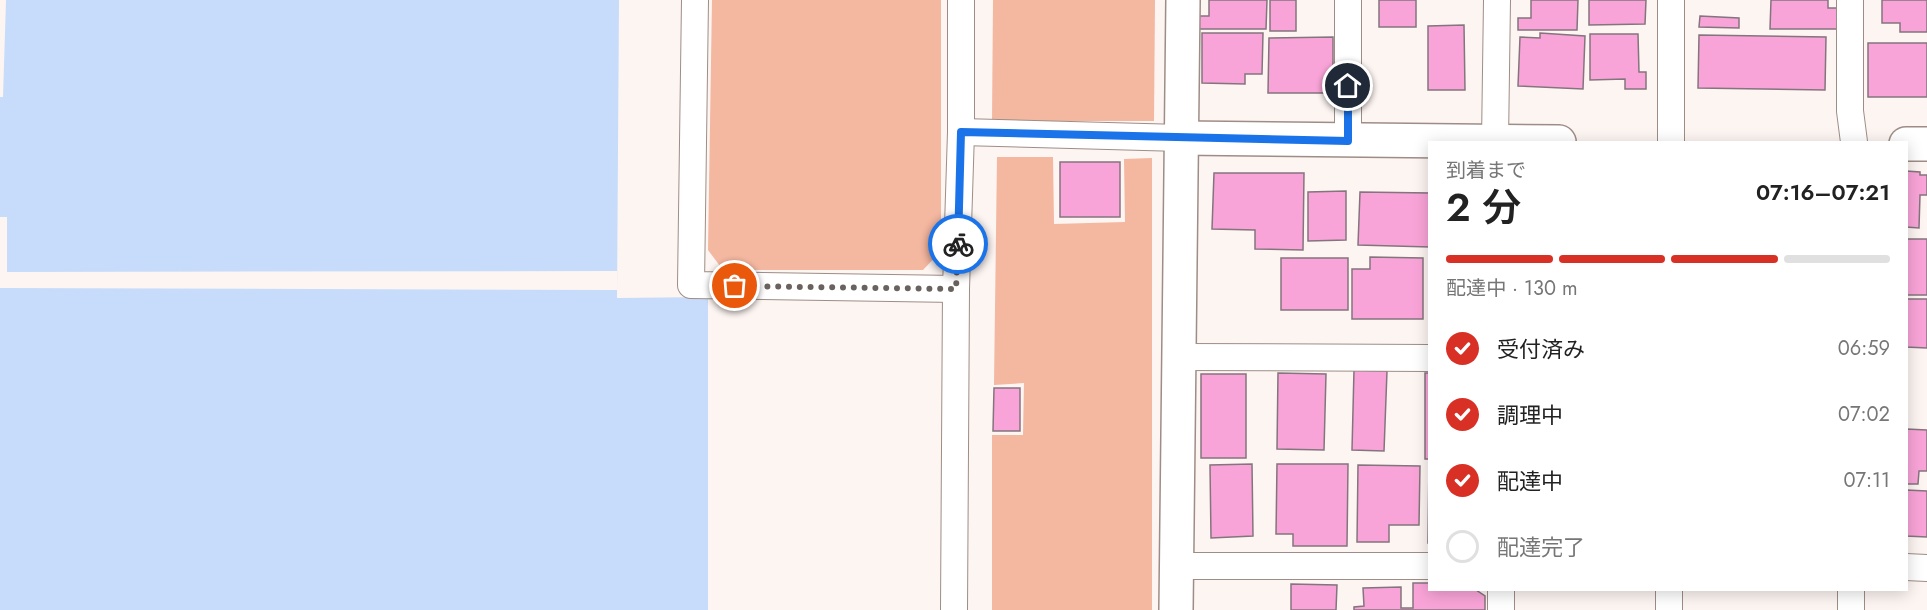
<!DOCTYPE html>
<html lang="ja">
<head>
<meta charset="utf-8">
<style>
	:root { --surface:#fff; --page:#f2f2f2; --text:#222; --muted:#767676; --line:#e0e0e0; --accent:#d93025 }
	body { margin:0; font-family:Jost,"Noto Sans JP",sans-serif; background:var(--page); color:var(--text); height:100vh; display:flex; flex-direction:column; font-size:22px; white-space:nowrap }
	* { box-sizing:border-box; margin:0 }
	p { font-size:20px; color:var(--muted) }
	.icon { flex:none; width:33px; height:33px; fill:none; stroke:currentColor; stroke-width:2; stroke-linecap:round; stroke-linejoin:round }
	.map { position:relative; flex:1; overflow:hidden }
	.drawer { position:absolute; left:1428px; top:141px; width:480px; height:450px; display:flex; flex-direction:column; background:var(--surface); border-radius:0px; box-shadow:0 3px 15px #0003 }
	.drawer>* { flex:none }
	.pin { position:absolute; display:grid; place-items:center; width:51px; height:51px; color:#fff; margin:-26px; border:3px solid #fff; border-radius:50%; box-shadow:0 2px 6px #0007 }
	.courier { position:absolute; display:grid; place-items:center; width:60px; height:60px; margin:-30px; border:4px solid #1a73e8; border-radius:50%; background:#fff; color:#222; box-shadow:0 2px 8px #0007 }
	.head em { font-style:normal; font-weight:600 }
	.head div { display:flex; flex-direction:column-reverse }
	.head { display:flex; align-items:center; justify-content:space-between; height:102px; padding:0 18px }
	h1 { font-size:39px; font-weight:600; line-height:45px }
	.bar { display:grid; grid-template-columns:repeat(4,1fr); gap:9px 6px; align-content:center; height:72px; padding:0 18px }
	.bar i { height:8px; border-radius:4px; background:var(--line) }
	.bar .active { background:var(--accent) }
	.bar p { grid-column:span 4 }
	ol { padding:0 18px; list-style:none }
	li { display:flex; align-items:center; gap:18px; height:66px }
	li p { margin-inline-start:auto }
	li .icon { padding:6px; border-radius:50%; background:var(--accent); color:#fff; stroke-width:4 }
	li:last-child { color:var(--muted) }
	li i { width:33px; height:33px; border:3px solid var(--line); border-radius:50% }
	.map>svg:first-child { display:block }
</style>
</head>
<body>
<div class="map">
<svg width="1927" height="610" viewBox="0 0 1927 610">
	<rect width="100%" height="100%" fill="#fdf5f2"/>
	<g fill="#f4b7a0">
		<polygon points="712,0 941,0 941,251 923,270 723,270 708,250"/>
		<polygon points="993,0 1155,0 1154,121 992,121"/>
		<polygon points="997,157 1053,157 1054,224 1125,222 1124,159 1152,158 1152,610 992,610 992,435 1023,435 1024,383 994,385"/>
	</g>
	<polygon fill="#c6dcfa" points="0,0 619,0 617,298 708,297 708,610 0,610"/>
	<g fill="#fdf5f2">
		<polygon points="0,0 6,0 3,97 0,97"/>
		<polygon points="0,217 7,217 7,272 617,271 617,290 0,288"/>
	</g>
	<g fill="#f9a4d8" stroke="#84747d" stroke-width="1.5">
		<polygon points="1209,0 1267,0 1266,29 1199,29 1199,16 1209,16"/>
		<rect x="1270" y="0" width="26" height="31"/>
		<rect x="1379" y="0" width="37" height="27"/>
		<polygon points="1531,0 1578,0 1577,30 1518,30 1518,18 1531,18"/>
		<polygon points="1589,0 1646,0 1645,24 1589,25"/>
		<polygon points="1771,0 1828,0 1828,8 1838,8 1838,29 1770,29"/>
		<polygon points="1882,0 1927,0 1927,32 1900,32 1900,23 1882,23"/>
		<polygon points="1700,16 1739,18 1739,28 1699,27"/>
		<polygon points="1464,25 1465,90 1428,90 1428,26"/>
		<polygon points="1202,33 1263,33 1262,74 1245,74 1245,84 1202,83"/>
		<polygon points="1540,33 1585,36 1583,89 1518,86 1520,37 1540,38"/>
		<polygon points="1590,34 1638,34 1639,72 1646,72 1646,89 1625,89 1625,79 1590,80"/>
		<polygon points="1699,35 1826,37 1825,90 1698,88"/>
		<polygon points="1333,37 1333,93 1268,93 1269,38"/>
		<rect x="1868" y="43" width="59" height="54"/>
		<rect x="1060" y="162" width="60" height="55"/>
		<polygon points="1906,171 1920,172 1920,175 1927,175 1927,195 1920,195 1919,228 1906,227"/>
		<polygon points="1214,173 1304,173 1303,250 1255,249 1255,230 1212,229"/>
		<polygon points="1346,191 1346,240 1308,241 1308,192"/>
		<polygon points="1360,192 1430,193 1430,247 1358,245"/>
		<rect x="1906" y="239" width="21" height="56"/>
		<polygon points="1370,257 1423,258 1423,319 1352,319 1352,269 1370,269"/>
		<rect x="1281" y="258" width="67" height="52"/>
		<polygon points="1906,299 1927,299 1927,348 1906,347"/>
		<polygon points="1354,370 1387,371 1384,451 1352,450"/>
		<polygon points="1278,373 1326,374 1324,450 1277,449"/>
		<rect x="1425" y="373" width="5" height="86"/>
		<rect x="1201" y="374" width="45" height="84"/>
		<polygon points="994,388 1020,388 1020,431 993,431"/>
		<polygon points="1906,429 1927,430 1927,471 1919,471 1918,484 1906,484"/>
		<polygon points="1429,462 1430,462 1430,543 1428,543"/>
		<polygon points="1252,464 1253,536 1211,538 1210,465"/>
		<polygon points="1277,464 1348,464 1347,546 1293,546 1293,534 1276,534"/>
		<polygon points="1358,465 1420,466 1419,525 1389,525 1389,542 1357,542"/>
		<polygon points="1906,490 1927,491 1927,537 1906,536"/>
		<polygon points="1413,583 1430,583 1430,590 1476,590 1485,596 1485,610 1354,610 1354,607 1364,606 1363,588 1401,587 1401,608 1413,608"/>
		<polygon points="1291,584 1337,585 1336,610 1291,610"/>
	</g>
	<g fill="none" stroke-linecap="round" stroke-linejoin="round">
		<g stroke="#9e8d86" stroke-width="28">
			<g id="minor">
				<polyline points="695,0 691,285 956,289"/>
				<polyline points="1850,0 1850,111 1854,142"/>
				<polyline points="961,132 1181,138"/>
				<polyline points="1348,141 1348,0"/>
				<polyline points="1495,142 1497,0"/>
				<polyline points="1671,142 1671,0"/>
				<polyline points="1178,357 1430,358"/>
				<polyline points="1176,566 1430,566"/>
				<polyline points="1906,567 1927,568"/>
				<polyline points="1501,590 1501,610"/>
				<polyline points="1669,590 1669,610"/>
				<polyline points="954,610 956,289 961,132 961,0"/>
				<polyline points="1851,610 1851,590"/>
			</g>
		</g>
		<g stroke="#9e8d86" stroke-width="36">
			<g id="tertiary">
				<polyline points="1181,138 1559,142"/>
				<polyline points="1906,144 1927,144"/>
				<polyline points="1176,610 1183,0"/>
			</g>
		</g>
		<use href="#minor" stroke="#fff" stroke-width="26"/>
		<use href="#tertiary" stroke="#fff" stroke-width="33"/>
	</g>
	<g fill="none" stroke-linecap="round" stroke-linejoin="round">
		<polyline stroke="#69625f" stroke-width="6" stroke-dasharray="0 10.8" points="735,286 956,289 958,244"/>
		<polyline stroke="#1a73e8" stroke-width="8" points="958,244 961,132 1348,141 1348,86"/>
	</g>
</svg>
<div class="pin" style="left:735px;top:286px;background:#ea580c"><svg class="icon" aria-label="bag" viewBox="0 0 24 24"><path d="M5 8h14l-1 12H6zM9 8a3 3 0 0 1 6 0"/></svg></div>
<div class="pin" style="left:1348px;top:86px;background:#1f2937"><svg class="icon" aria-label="home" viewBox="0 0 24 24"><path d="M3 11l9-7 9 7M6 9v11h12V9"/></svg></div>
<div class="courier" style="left:958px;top:244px"><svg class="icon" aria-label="bike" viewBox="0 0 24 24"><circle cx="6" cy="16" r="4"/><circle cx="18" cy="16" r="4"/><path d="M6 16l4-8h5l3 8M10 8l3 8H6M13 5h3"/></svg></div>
<section class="drawer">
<div class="head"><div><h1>2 分</h1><p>到着まで</p></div><em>07:16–07:21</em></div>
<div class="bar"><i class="active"></i><i class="active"></i><i class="active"></i><i></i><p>配達中 · 130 m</p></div>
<ol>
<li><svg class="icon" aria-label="check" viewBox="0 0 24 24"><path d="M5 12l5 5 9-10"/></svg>受付済み<p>06:59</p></li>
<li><svg class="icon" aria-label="check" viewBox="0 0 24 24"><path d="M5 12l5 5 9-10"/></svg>調理中<p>07:02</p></li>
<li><svg class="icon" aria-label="check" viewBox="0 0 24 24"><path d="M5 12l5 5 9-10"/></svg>配達中<p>07:11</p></li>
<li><i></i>配達完了</li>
</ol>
</section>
</div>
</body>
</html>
